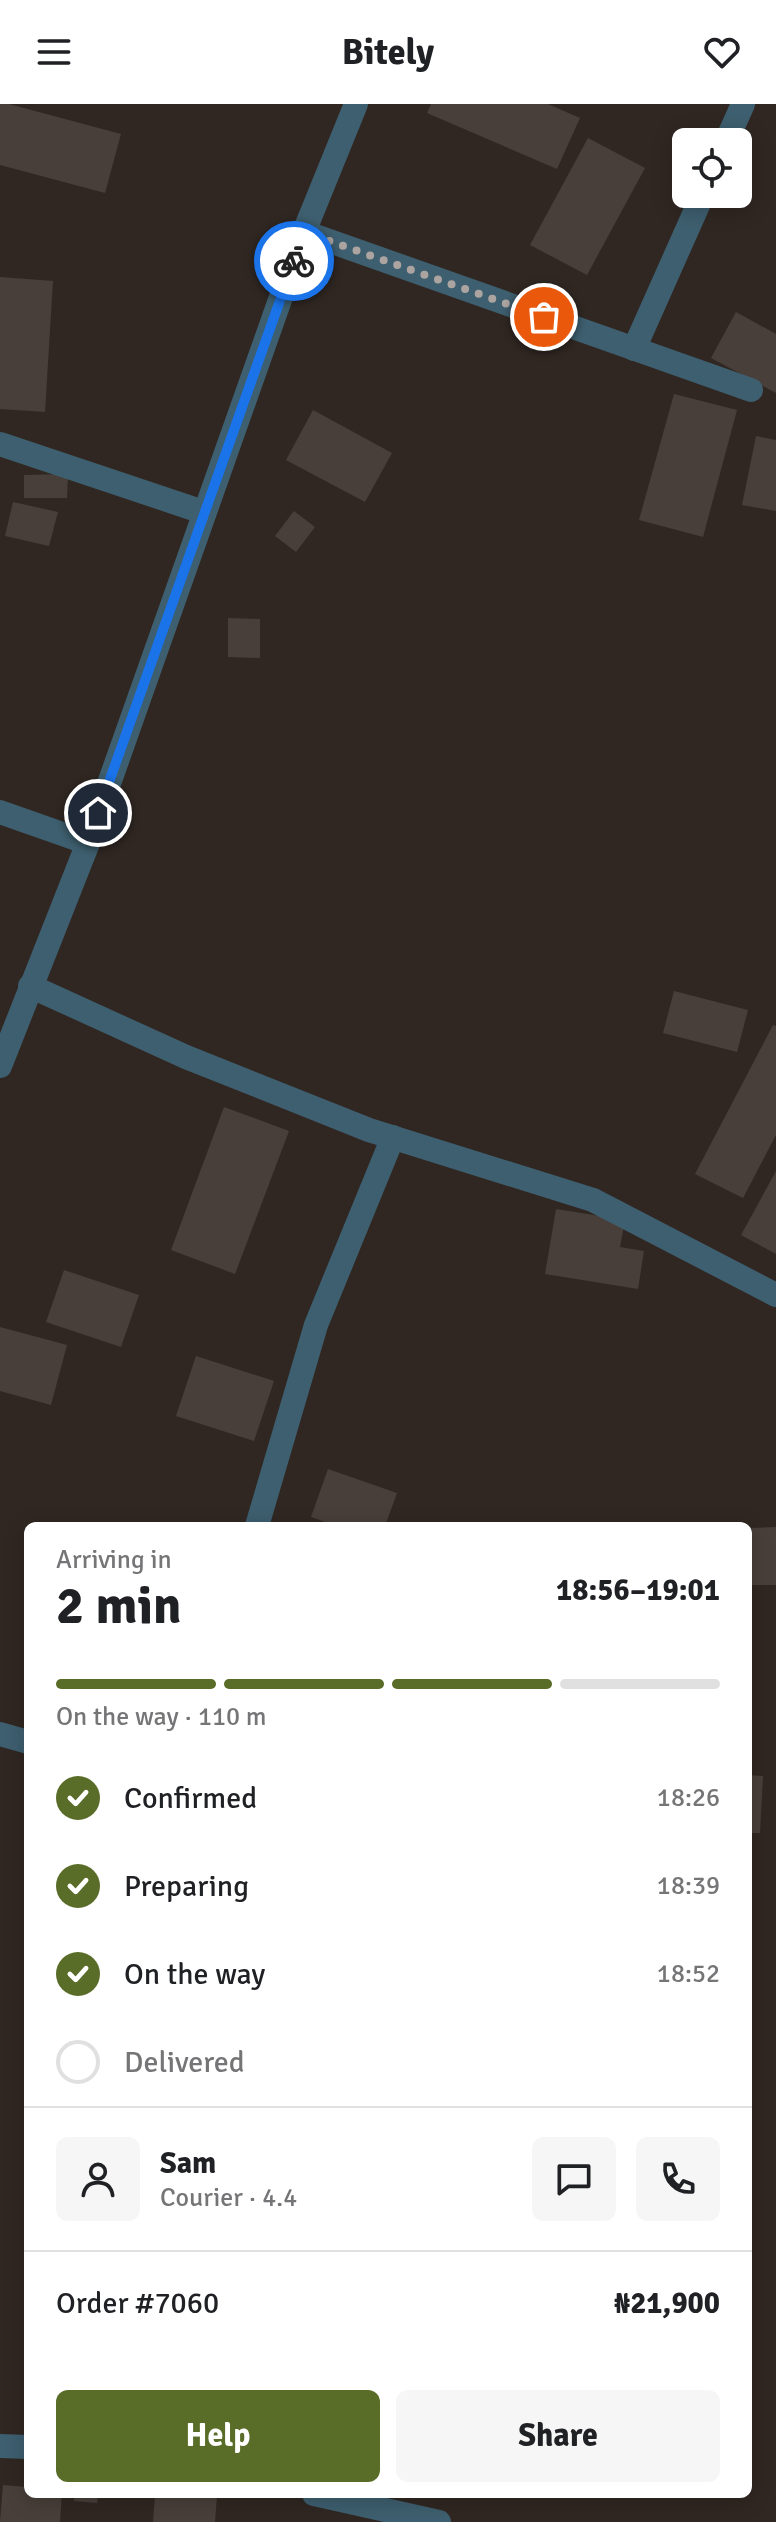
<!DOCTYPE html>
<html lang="en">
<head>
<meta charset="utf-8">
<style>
	:root { --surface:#fff; --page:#f6f6f6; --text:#202124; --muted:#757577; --line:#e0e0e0; --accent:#5a6d28 }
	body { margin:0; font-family:Signika,sans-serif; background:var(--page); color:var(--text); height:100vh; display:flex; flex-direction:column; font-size:30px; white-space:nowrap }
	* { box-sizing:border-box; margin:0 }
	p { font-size:26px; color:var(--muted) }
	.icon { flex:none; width:44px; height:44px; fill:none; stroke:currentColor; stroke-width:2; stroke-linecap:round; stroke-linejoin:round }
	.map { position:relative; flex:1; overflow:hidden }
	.details { position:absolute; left:24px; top:1418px; width:728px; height:976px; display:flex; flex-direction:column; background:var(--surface); border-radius:12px; box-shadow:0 4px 20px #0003 }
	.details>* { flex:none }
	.tools { position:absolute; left:672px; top:24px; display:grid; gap:16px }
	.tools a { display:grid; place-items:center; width:80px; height:80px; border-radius:12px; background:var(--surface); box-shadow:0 4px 20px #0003; font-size:40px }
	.pin { position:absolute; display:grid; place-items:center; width:68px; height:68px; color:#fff; margin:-34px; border:4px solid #fff; border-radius:50%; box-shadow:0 2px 8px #0007 }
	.courier { position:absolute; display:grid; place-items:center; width:80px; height:80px; margin:-40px; border:6px solid #1a73e8; border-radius:50%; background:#fff; color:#222; box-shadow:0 2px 10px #0007 }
	.head em { font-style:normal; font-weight:700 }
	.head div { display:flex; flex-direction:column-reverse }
	.head { display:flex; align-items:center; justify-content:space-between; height:136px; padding:0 32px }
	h1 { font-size:52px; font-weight:700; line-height:60px }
	.bar { display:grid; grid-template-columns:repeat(4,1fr); gap:12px 8px; align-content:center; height:96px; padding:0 32px }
	.bar i { height:10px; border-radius:6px; background:var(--line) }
	.bar .current { background:var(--accent) }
	.bar p { grid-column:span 4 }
	.line { display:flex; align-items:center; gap:20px; padding:0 32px; border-top:2px solid var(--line) }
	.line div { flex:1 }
	.round { display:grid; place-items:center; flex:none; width:84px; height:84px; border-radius:12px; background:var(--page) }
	ol { padding:0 32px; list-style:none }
	li { display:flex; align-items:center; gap:24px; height:88px }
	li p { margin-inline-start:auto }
	li .icon { padding:8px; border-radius:50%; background:var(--accent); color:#fff; stroke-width:4 }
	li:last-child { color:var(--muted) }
	li i { width:44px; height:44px; border:4px solid var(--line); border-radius:50% }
	.action { display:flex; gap:16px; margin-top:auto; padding:16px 32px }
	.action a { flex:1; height:92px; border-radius:12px; background:var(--accent); color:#fff; font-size:32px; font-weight:700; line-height:92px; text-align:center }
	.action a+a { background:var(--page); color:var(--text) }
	header { display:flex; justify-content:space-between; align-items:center; height:104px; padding:0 32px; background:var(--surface); font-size:36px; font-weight:700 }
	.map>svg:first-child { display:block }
</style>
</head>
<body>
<header><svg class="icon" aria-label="menu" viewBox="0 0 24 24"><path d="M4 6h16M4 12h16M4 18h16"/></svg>Bitely<svg class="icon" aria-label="heart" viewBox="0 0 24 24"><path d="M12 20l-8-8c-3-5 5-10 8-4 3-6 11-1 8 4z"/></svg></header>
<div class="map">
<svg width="776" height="2418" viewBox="0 0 776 2418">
	<rect width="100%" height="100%" fill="#302722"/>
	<g fill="#483f3a">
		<polygon points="0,0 9,0 121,30 105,89 0,61"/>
		<polygon points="431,0 548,0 580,14 557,65 427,9"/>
		<polygon points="588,34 645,64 587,171 530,141"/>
		<polygon points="0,173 53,177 45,308 0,305"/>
		<polygon points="736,208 776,230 776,289 711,254"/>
		<polygon points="674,290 737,306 703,433 639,416"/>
		<polygon points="313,306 392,349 365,398 286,356"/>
		<polygon points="756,332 776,336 776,407 742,401"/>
		<polygon points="68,370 67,394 24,394 24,371"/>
		<polygon points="13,398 58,408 49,442 5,432"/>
		<polygon points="294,407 315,423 296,448 275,432"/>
		<polygon points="228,514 260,515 260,554 228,553"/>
		<polygon points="674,887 748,906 737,948 663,929"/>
		<polygon points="773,921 776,922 776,1031 743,1094 695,1070"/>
		<polygon points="224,1003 289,1027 235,1170 171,1146"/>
		<polygon points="776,1067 776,1150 741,1131"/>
		<polygon points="556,1105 625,1116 620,1143 644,1147 638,1185 545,1170"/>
		<polygon points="64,1166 139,1191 121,1243 46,1218"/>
		<polygon points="0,1223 67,1241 51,1301 0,1287"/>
		<polygon points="196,1252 274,1277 254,1337 176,1312"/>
		<polygon points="328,1365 397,1389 385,1422 337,1422 311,1413"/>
		<polygon points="776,1423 776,1481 748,1481 748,1424"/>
		<polygon points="748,1671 763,1672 760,1729 748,1729"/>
		<polygon points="3,2381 28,2383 28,2390 62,2390 60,2418 0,2418"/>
		<polygon points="75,2390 98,2390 97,2399 74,2397"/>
		<polygon points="155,2390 217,2392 215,2418 153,2418"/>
	</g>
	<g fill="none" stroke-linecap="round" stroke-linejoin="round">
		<g stroke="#3e5f6f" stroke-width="24">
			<polyline points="726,38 743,0"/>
			<polyline points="304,128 751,286"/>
			<polyline points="634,245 703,90"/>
			<polyline points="0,340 203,408"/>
			<polyline points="0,708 88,739"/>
			<polyline points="30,882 186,953 369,1026 593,1096 776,1191"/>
			<polyline points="0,962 88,739 304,128 356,0"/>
			<polyline points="257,1422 316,1221 393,1033"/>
			<polyline points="0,1630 28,1638"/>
			<polyline points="0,2342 28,2343"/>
			<polyline points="314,2390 439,2418"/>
		</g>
	</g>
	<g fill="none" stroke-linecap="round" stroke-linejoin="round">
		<polyline stroke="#aca4a1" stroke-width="8" stroke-dasharray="0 14.4" points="294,157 304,128 544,213"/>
		<polyline stroke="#1a73e8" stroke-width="10" points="98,709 294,157"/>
	</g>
</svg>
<div class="tools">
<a><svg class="icon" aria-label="locate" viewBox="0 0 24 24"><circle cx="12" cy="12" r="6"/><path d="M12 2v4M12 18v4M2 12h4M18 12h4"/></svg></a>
</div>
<div class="pin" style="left:544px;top:213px;background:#ea580c"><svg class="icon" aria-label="bag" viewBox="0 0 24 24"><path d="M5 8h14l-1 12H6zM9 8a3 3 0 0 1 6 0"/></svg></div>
<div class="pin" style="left:98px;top:709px;background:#1f2937"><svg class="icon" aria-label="home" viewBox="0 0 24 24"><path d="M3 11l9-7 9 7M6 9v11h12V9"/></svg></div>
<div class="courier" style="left:294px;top:157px"><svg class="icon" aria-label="bike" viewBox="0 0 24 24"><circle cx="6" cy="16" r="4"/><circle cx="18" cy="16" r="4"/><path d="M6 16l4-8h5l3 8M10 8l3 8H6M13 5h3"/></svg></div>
<section class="details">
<div class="head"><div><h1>2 min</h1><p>Arriving in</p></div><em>18:56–19:01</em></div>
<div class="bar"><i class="current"></i><i class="current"></i><i class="current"></i><i></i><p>On the way · 110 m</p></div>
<ol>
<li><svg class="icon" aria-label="check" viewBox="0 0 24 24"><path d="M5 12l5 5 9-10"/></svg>Confirmed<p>18:26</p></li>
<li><svg class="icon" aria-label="check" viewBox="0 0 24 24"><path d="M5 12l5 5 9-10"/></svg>Preparing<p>18:39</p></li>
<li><svg class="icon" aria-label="check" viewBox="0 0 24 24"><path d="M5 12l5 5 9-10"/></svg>On the way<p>18:52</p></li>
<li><i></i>Delivered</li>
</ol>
<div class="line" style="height:144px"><a class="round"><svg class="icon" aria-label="person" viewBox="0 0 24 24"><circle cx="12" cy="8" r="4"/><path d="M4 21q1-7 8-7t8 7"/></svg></a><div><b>Sam</b><p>Courier · 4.4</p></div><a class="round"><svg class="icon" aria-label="chat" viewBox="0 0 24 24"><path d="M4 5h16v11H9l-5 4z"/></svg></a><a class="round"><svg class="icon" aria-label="phone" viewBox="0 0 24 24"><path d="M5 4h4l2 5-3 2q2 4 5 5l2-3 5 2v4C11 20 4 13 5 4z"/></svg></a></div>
<div class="line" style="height:104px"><div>Order #7060</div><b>₦21,900</b></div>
<div class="action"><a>Help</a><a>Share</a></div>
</section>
</div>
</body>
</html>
